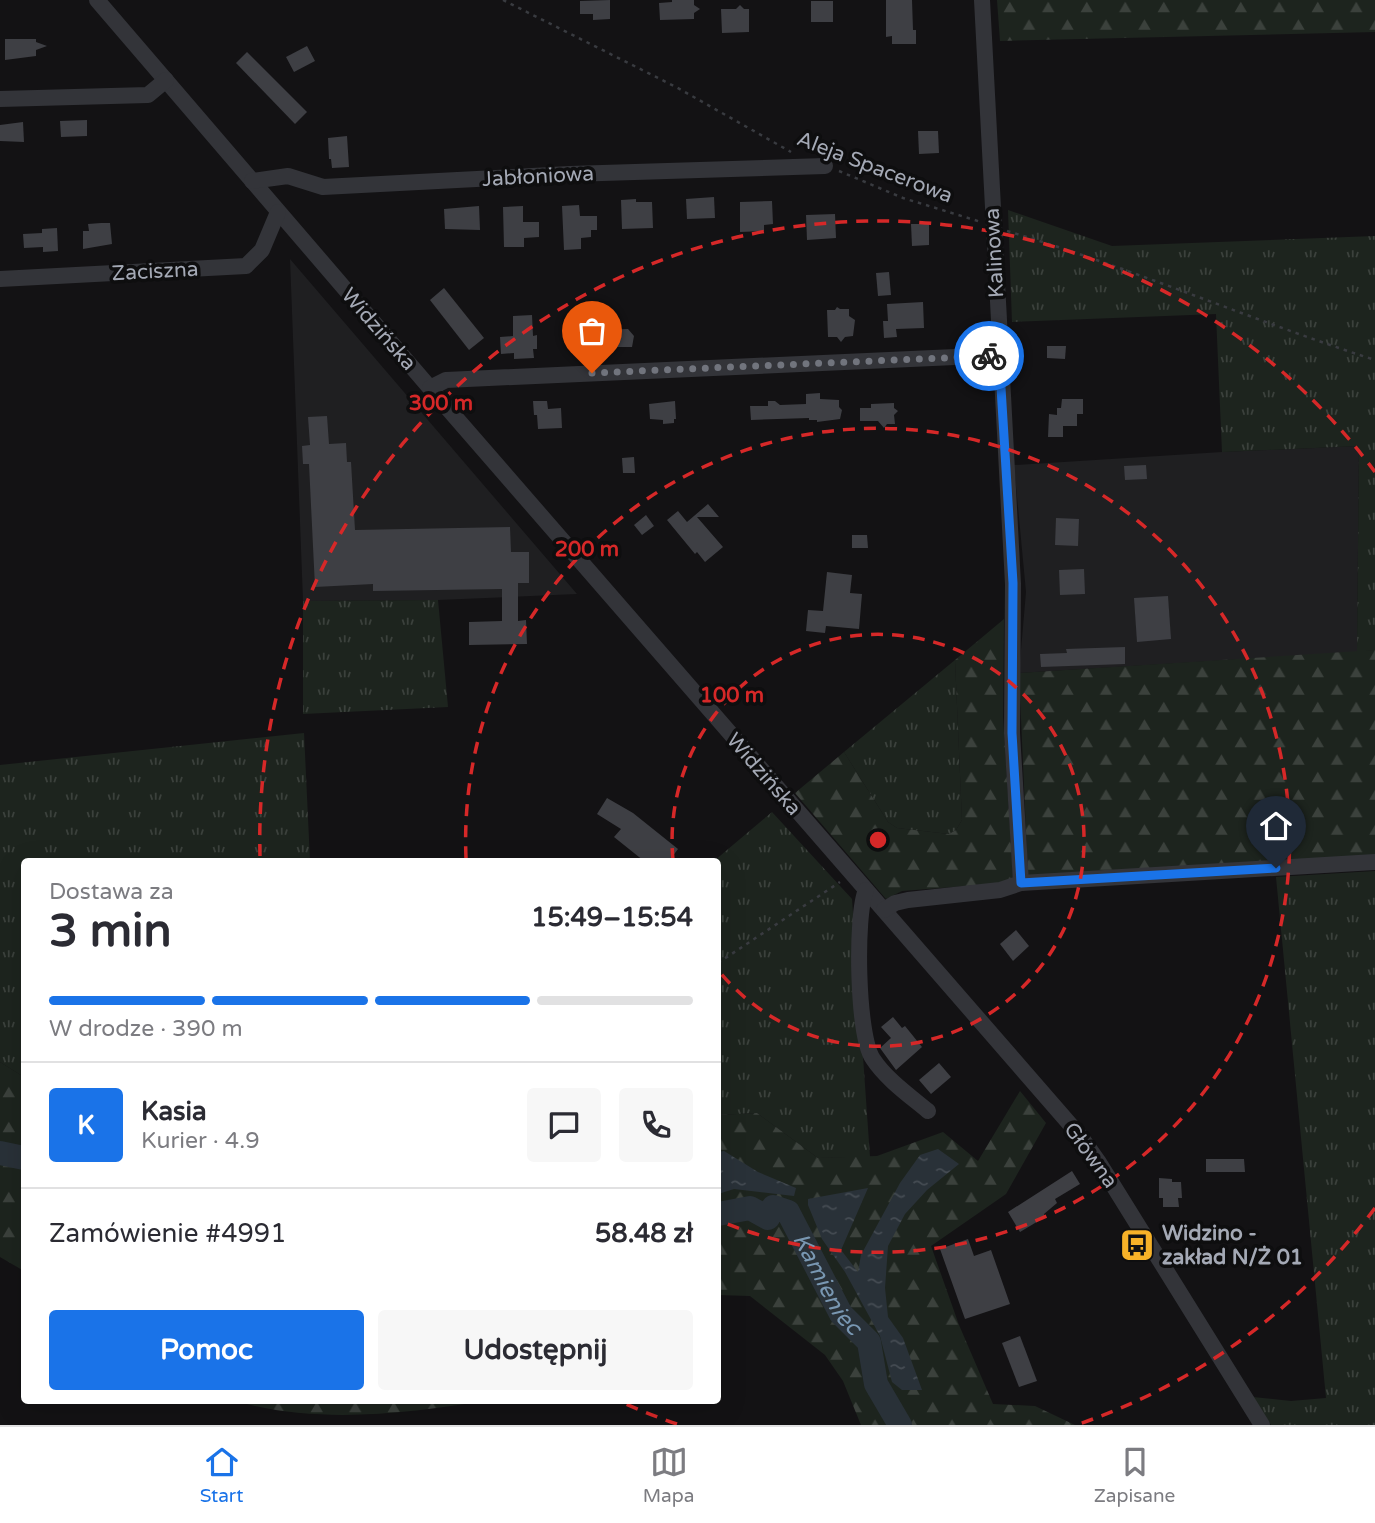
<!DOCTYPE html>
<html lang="pl">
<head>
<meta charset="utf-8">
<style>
	:root { --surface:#fff; --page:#f7f7f7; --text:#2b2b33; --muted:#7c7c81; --line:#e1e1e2; --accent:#1a73e8 }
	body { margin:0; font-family:"Varela Round",sans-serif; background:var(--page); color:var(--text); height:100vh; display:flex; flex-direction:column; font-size:26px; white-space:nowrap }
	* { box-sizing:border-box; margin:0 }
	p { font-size:23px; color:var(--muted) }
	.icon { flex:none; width:38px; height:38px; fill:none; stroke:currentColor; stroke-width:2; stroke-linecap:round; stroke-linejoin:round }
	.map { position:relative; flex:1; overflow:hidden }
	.panel { position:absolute; left:21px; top:858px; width:700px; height:546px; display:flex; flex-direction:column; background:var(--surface); border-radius:7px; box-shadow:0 7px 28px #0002 }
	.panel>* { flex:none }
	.pin { position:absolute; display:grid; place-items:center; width:60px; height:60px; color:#fff; margin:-72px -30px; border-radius:50% 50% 50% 0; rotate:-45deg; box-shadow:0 0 7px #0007 }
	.pin .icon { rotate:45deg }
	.courier { position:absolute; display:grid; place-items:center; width:70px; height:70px; margin:-35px; border:5px solid #1a73e8; border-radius:50%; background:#fff; color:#222; box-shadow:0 2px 9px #0007 }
	.head em { font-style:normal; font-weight:700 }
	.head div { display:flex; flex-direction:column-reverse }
	.head { display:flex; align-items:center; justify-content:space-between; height:119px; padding:0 28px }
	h1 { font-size:46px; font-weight:700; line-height:52px }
	.bar { display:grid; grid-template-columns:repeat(4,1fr); gap:10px 7px; align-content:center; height:84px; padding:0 28px }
	.bar i { height:9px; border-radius:5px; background:var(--line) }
	.bar .on { background:var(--accent) }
	.bar p { grid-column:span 4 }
	.line { display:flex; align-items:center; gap:18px; padding:0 28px; border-top:2px solid var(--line) }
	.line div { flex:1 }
	.round { display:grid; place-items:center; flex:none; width:74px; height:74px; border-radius:7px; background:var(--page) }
	.cta { display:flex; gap:14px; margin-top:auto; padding:14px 28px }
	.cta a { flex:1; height:80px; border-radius:7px; background:var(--accent); color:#fff; font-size:28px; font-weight:700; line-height:80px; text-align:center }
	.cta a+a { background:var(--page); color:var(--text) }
	.dock { display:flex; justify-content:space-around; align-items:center; height:98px; border-top:2px solid var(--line); background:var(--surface); font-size:19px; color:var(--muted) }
	.dock a { display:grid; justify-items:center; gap:4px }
	.dock .on { color:var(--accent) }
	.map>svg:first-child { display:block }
</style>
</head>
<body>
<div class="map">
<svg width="1375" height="1425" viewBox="0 0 1375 1425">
	<defs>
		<pattern id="grass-tufts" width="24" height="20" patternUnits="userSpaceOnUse" patternTransform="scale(1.75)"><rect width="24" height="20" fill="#1d241e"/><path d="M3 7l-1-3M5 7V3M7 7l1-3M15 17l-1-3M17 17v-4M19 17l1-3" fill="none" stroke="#3b413c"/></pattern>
		<pattern id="forest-firs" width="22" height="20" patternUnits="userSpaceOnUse" patternTransform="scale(1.75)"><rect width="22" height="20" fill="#1d241e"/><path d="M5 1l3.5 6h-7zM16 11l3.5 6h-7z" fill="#3b413c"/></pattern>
		<pattern id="water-ripples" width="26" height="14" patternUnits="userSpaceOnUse" patternTransform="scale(1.75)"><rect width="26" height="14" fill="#293138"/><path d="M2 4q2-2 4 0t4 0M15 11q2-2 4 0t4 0" fill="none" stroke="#454c53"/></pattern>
	</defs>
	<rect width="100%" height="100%" fill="#131214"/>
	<g fill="#1f1f21">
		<polygon points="290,259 577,594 438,600 303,601"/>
		<polygon points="1359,446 1357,652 1019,673 1026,592 1014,465 1222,452"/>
	</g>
	<g fill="url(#grass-tufts)">
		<polygon points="1008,210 1112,246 1375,236 1375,650 1357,652 1359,446 1222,452 1216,314 1012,322"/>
		<polygon points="438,600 448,707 303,714 303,601"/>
		<polygon points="955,660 962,820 956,830 949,834 897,828 888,822 844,752"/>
		<polygon points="304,733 310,861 24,861 24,1077 0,1062 0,765"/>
		<polygon points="772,812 852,899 870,1157 818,1158 757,1113 718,1115 718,861 714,861"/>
		<polygon points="1375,871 1375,1425 1271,1425 1253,1397 1291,1401 1326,1398 1276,877"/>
	</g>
	<g fill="url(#forest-firs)">
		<polygon points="997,0 1375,0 1375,32 1000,41"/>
		<polygon points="1004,619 1003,717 1013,877 1005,883 902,891 886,899 795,793 844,752 888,822 897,828 949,834 956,830 962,820 955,660"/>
		<polygon points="1375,650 1375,855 1028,876 1019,673"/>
		<polygon points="0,1062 24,1077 24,1271 0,1257"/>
		<polygon points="1020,1091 1046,1123 1006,1194 931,1246 959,1325 993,1404 1035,1406 1075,1425 861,1425 843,1381 825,1355 750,1296 718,1295 718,1115 757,1113 818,1158 877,1156 943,1132 978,1161"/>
		<path d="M232,1400H489C404,1414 315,1425 232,1400Z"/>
	</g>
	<g fill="url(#water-ripples)">
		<polygon points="938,1149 959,1164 927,1190 905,1214 888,1246 885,1288 888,1317 903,1338 922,1390 902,1390 892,1382 880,1336 845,1272 822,1239 808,1205 808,1199 868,1188 841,1250 858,1272 861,1255 900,1183 920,1155"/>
		<polygon points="724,1151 758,1172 796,1188 794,1196 734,1189 718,1194 718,1152"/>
	</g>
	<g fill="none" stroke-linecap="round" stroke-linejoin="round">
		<g stroke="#293138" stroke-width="24">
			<polyline points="0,1153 24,1158"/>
			<path id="s1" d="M718,1214L750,1208L768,1218L773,1207L788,1212L841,1314L869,1342L876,1384L900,1425"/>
		</g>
	</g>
	<g fill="#3e3f44">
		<polygon points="610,0 610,19 593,20 593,14 580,14 580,1"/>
		<polygon points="672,0 694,0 694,5 700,9 694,13 694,19 660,20 659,3 672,2"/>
		<polygon points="886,0 912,0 913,30 916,30 916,44 892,44 892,36 886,37"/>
		<rect x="811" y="1" width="22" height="21"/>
		<polygon points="740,5 744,9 749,9 749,32 722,33 721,9 736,9"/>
		<polygon points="5,39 36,39 36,42 47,46 36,50 36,56 5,60"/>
		<polygon points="307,46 315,61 294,72 286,57"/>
		<polygon points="247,52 307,112 295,124 236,63"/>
		<polygon points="87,120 87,136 61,137 60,121"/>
		<polygon points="23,122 24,142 0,141 0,125"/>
		<polygon points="918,131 938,131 939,153 919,154"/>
		<polygon points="347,136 349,167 332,168 331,159 329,159 328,138"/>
		<polygon points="714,197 715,218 687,219 686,199"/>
		<polygon points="636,199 636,202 652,202 653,228 622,229 621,200"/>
		<polygon points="772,201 773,224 764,225 764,231 740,232 740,202"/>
		<polygon points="579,205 580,216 597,216 597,230 591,230 591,237 581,238 581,249 564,250 562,206"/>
		<polygon points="479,206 480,230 445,229 444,209"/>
		<polygon points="523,206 523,222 539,222 539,237 524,238 524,247 504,247 503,207"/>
		<polygon points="835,214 836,238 807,240 806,215"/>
		<polygon points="101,223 110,223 112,244 83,249 83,231 89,231 88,224"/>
		<polygon points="911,224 929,224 929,245 912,246"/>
		<polygon points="57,228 58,251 43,252 43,247 24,248 23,234 42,233 42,229"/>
		<polygon points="889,272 891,295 878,296 876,273"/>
		<polygon points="444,288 484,338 469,350 430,300"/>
		<polygon points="923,302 924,328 896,329 897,337 884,338 883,321 888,321 887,304"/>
		<polygon points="837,307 840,309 849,309 849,316 855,320 853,336 845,337 841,342 837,337 828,337 827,310 835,310"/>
		<polygon points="532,315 533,336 537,335 537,349 533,349 534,358 514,359 514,353 501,354 500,337 513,336 513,316"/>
		<polygon points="628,329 634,336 632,347 592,347 592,330"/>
		<polygon points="1047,346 1066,346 1065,359 1047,358"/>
		<polygon points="820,393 820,399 839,400 839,407 842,410 840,419 817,422 817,420 809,420 809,418 751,420 750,406 768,406 768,401 775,401 780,405 806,404 806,394"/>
		<polygon points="1062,399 1083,399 1083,414 1077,414 1077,426 1063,426 1063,437 1048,437 1049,414 1057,415 1057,408 1061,408"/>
		<polygon points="533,401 547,401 548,409 561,408 562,428 538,429 537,415 534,415"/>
		<polygon points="675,401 676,419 674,419 674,423 663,424 663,420 650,419 649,404"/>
		<polygon points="894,403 894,408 898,411 894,415 895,424 887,424 884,428 878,421 860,421 860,408 871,408 871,404"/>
		<polygon points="327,416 329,444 346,443 347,462 351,462 355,530 510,527 511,552 529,552 529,583 518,583 518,621 526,620 527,644 469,645 469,622 502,621 502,589 373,591 373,584 315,587 309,464 303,464 302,446 310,445 308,417"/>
		<polygon points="634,457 635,473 623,473 622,458"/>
		<polygon points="1146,465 1147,479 1125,480 1124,466"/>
		<polygon points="708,504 719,517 697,517 723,547 705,562 697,552 695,554 667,520 678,511 687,522"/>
		<polygon points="646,515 654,526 642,535 634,525"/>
		<polygon points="1056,518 1079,519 1078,546 1055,545"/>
		<polygon points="852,535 867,535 868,548 852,548"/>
		<polygon points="1084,569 1085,594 1060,595 1059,570"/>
		<polygon points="827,572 852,575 850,593 862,594 859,629 826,626 825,633 806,631 808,610 823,611"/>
		<polygon points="1168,596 1171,639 1137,642 1134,598"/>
		<polygon points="1125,647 1125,664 1041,667 1040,654 1067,653 1066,649"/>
		<polygon points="607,798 633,813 678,849 669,861 644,861 614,837 621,829 597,814"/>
		<polygon points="1016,930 1029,946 1013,961 1000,944"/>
		<polygon points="893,1017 902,1028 905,1026 922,1047 896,1070 880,1048 891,1038 881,1027"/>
		<polygon points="939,1063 951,1077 931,1094 919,1080"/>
		<polygon points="1206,1159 1244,1159 1245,1172 1206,1172"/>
		<polygon points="1072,1171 1080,1184 1055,1199 1057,1203 1044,1214 1045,1217 1020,1232 1008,1212"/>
		<polygon points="1159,1178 1172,1179 1172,1182 1181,1182 1182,1198 1178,1198 1179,1207 1163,1207 1163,1198 1159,1198"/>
		<polygon points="968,1239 974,1256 991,1250 1010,1304 965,1319 940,1249"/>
		<polygon points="1020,1336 1037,1381 1019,1387 1002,1343"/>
	</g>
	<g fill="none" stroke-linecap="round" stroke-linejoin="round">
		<g stroke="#393b40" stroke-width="2.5" stroke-dasharray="3.5 5" stroke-linecap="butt">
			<polyline points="503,0 676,87 791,152"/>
			<polyline points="839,171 903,198 981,222"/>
			<path d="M1007,231C1132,268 1251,320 1375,360"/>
			<polyline points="718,963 840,882"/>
		</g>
		<g stroke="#333439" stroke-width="16">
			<polyline points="97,0 430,388 1081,1137 1098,1161 1262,1425"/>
			<polyline points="982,0 1013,584 1012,733 1021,883"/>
			<polyline points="0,99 148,95 166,80"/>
			<polyline points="252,181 288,176 323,187 570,174 825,166"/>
			<polyline points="0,279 246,266 262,250 278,212"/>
			<polyline points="430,388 446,380 999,355"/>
			<path d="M866,890C855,915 857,1036 873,1059C886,1079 910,1096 928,1111"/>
			<polyline points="884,910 895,903 908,900 1000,890 1021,883 1375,862"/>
		</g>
	</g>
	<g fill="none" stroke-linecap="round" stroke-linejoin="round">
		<polyline stroke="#71747d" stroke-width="7" stroke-dasharray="0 12.6" points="592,373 989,356"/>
		<polyline stroke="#1a73e8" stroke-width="9" points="989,356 999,355 1013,583 1012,733 1021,883 1276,868"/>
	</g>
	<g fill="none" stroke="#d62828" stroke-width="3.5" stroke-dasharray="12 9">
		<path d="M673 860A206 206 0 1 1 718 970"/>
		<path d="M466 858A412 412 0 1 1 720 1221"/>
		<path d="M1375 1208A618 618 0 0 1 1079 1424M677 1424A618 618 0 0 1 617 1400M260 856A618 618 0 0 1 1375 472"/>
	</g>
	<defs>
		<g id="bus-square" transform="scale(1.75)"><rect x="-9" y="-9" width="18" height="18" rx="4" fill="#f7b228" stroke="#0e0e0f"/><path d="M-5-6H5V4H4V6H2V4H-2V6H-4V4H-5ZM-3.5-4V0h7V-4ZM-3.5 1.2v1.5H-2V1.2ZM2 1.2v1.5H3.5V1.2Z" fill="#111"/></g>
	</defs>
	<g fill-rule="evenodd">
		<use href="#bus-square" x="1137" y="1245"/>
	</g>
	<g text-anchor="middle" stroke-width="7" stroke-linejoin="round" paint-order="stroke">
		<g font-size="21" fill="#a4a9b5" stroke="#0e0e0f">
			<text transform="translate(875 167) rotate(21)" y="7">Aleja Spacerowa</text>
			<text transform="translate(538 176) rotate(-3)" y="7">Jabłoniowa</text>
			<text transform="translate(994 253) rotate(-93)" y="7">Kalinowa</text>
			<text transform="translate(155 271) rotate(-3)" y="7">Zaciszna</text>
			<text transform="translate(379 329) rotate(49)" y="7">Widzińska</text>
			<text transform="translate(764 774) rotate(49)" y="7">Widzińska</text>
			<text transform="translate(1091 1155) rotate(54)" y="7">Główna</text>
		</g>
		<g font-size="21" font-weight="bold" fill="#a4a9b5" stroke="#0e0e0f" text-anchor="start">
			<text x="1162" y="1240">Widzino -<tspan x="1162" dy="24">zakład N/Ż 01</tspan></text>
		</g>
		<g font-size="23" font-style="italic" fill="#7997b2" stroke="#0e0e0f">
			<text dy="8" stroke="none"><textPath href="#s1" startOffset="163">Kamieniec</textPath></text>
		</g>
	</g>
	<circle cx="878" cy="840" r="10" fill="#d62828" stroke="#0e0e0f" stroke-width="3.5"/>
	<g font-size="21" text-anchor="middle" font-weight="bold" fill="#d62828" stroke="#0e0e0f" stroke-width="7" stroke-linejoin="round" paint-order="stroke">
		<text x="441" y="410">300 m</text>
		<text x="587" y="556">200 m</text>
		<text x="732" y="702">100 m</text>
	</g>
</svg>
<div class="pin" style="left:592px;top:373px;background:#ea580c"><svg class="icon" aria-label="bag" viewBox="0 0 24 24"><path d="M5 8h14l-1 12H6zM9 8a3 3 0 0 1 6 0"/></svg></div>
<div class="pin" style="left:1276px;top:868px;background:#1f2937"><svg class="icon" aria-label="home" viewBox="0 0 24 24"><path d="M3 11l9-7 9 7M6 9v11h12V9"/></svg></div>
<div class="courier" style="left:989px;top:356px"><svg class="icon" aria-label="bike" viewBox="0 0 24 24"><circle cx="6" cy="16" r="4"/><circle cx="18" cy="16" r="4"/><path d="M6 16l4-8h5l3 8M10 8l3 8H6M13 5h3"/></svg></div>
<section class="panel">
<div class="head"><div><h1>3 min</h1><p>Dostawa za</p></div><em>15:49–15:54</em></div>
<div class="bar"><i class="on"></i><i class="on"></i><i class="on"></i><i></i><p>W drodze · 390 m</p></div>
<div class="line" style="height:126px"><b class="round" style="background:var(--accent);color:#fff">K</b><div><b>Kasia</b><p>Kurier · 4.9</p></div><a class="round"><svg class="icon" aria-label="chat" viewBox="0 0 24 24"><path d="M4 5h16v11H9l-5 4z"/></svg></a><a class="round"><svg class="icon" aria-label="phone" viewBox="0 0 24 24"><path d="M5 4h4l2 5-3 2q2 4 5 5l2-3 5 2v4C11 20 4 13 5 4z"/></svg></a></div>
<div class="line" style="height:91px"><div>Zamówienie #4991</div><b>58.48 zł</b></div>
<div class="cta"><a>Pomoc</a><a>Udostępnij</a></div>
</section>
</div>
<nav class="dock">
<a class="on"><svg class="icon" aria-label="home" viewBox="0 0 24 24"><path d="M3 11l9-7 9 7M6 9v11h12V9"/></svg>Start</a>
<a><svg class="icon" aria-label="map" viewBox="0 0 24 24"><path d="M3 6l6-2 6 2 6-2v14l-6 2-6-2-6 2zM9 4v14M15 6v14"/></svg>Mapa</a>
<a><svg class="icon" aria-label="saved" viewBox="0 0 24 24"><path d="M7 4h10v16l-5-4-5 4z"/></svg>Zapisane</a>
</nav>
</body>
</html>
